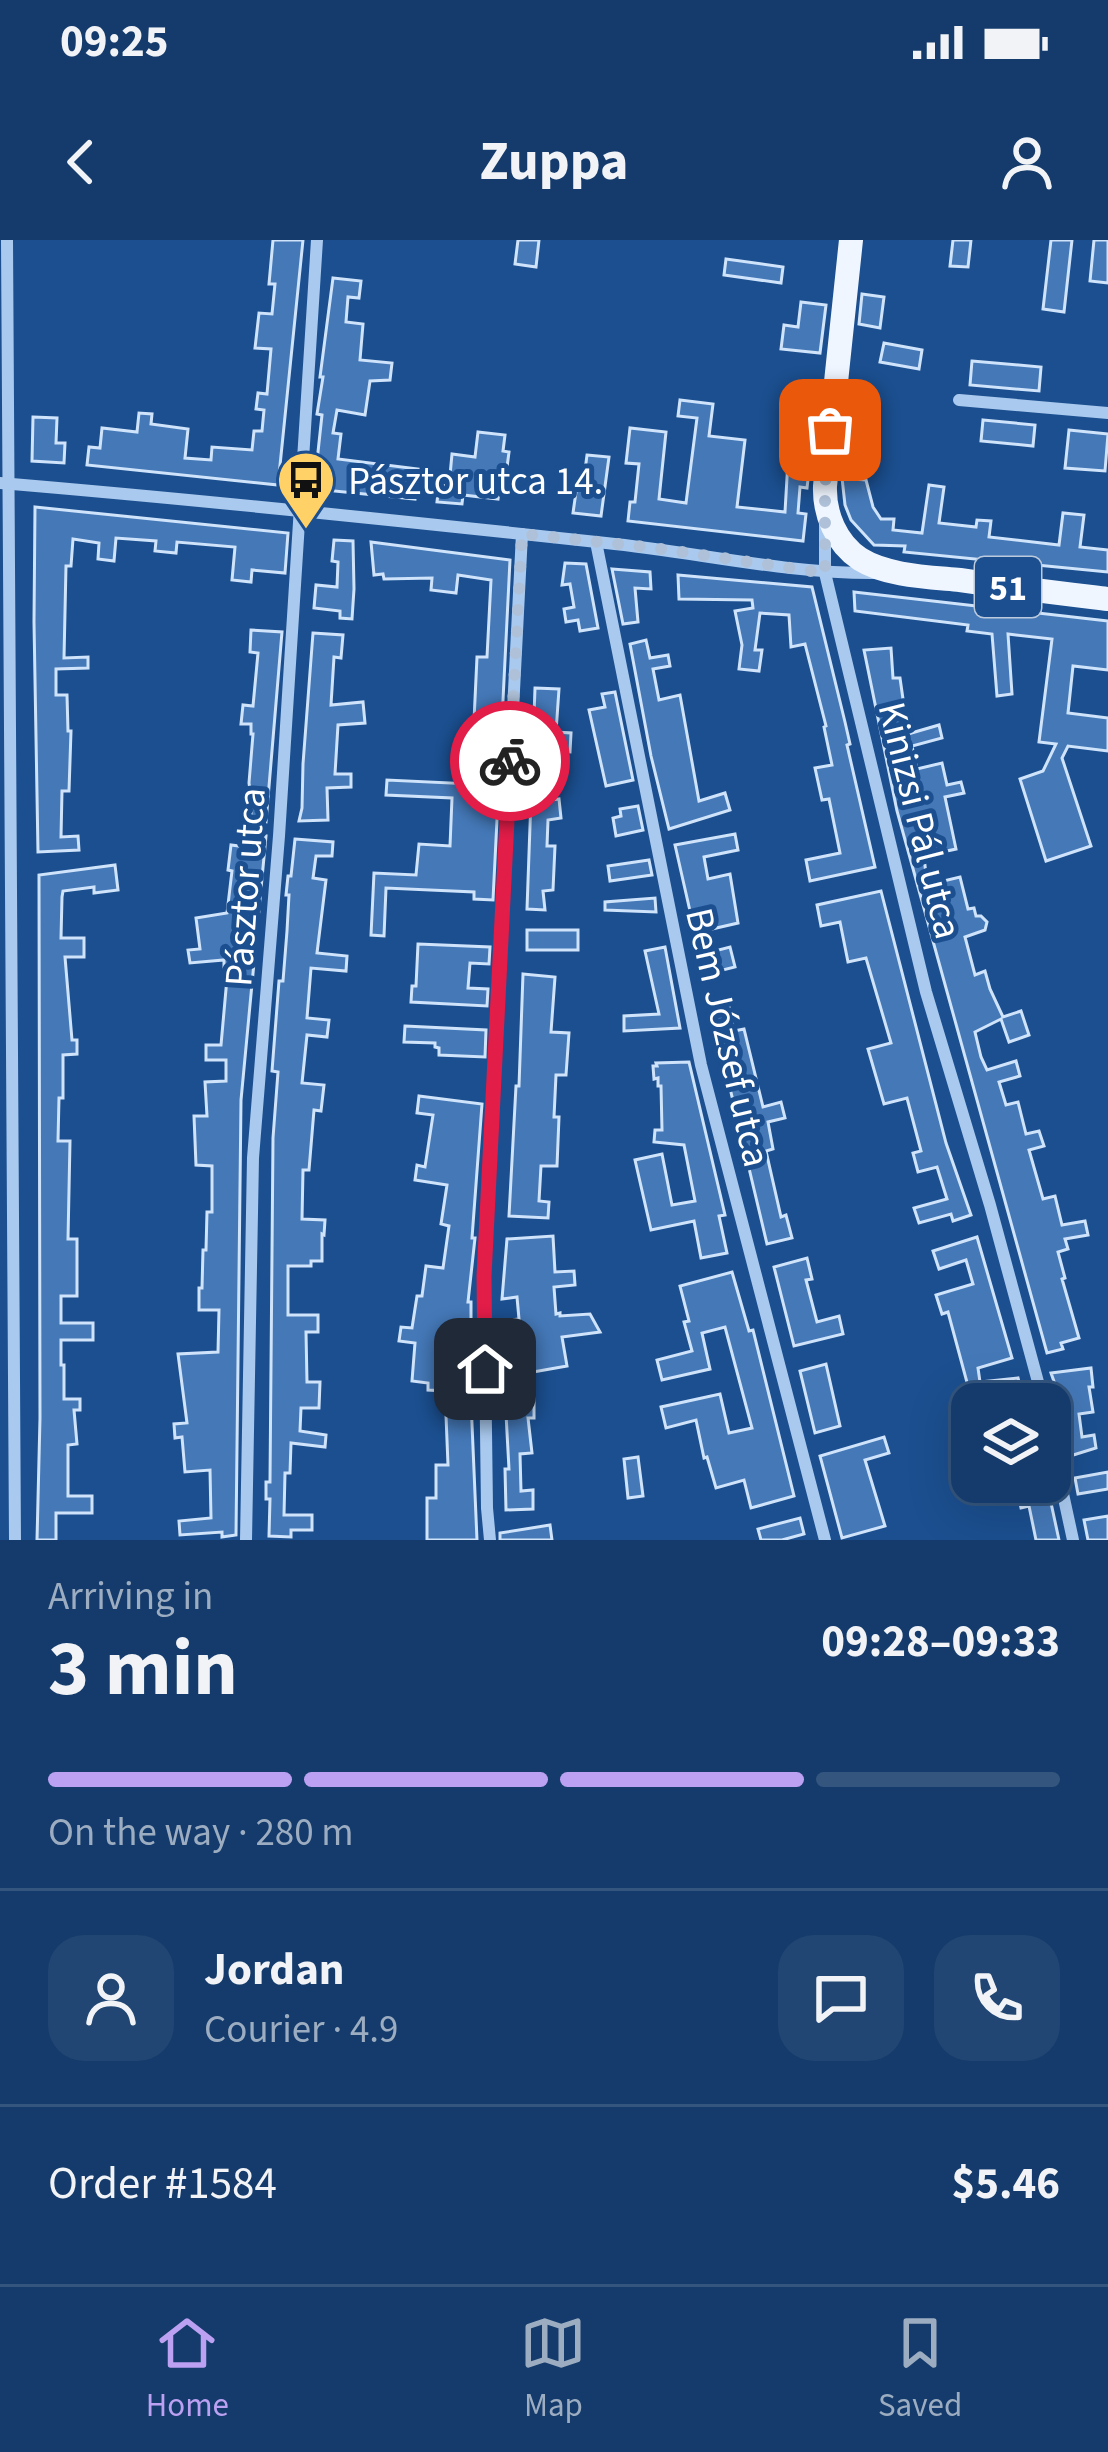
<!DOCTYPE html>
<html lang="en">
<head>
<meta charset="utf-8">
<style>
	:root { --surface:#143b6b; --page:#214673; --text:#f1f3f6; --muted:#9dadc1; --line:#33557e; --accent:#bca0f2 }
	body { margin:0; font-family:"Source Sans 3",sans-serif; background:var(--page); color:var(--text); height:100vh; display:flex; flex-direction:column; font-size:45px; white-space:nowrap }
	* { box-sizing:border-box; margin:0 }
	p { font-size:39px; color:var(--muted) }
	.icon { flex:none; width:66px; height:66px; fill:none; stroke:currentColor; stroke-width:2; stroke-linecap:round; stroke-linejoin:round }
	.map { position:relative; height:1300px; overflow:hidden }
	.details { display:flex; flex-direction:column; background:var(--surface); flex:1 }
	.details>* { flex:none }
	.fabs { position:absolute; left:951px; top:1143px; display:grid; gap:24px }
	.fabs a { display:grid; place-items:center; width:120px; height:120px; border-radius:24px; background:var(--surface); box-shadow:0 12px 48px #0002,0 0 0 3px var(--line); font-size:60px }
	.pin { position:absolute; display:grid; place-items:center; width:102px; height:102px; color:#fff; margin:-51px; border-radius:24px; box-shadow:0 6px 18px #0006 }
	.courier { position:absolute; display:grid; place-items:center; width:120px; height:120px; margin:-60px; border:9px solid #e11d48; border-radius:50%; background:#fff; color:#222; box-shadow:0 3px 15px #0007 }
	.head em { font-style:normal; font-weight:700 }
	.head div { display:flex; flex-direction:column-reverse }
	.head { display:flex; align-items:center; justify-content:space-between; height:204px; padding:0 48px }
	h1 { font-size:78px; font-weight:700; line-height:90px }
	.bar { display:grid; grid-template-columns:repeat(4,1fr); gap:18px 12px; align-content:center; height:144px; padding:0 48px }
	.bar i { height:15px; border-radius:9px; background:var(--line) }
	.bar .current { background:var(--accent) }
	.bar p { grid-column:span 4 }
	.line { display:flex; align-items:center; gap:30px; padding:0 48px; border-top:3px solid var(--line) }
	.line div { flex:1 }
	.round { display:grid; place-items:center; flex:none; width:126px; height:126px; border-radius:36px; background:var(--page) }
	.status { display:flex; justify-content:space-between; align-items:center; height:84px; padding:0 60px; background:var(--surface); direction:ltr }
	.status svg { height:33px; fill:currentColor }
	header { display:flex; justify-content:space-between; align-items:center; height:156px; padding:0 48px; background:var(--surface); font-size:54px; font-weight:700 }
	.dock { display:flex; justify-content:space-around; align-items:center; height:168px; border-top:3px solid var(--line); background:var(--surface); font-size:33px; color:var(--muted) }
	.dock a { display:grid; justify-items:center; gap:6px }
	.dock .current { color:var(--accent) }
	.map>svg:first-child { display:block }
</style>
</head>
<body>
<div class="status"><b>09:25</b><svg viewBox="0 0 49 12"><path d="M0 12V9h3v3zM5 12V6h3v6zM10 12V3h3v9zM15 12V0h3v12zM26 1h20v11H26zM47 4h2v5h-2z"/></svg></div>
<header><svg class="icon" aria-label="back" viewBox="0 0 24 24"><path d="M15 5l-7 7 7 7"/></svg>Zuppa<svg class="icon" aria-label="person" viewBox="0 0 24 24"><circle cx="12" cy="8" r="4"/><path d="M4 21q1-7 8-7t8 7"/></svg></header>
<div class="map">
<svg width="1108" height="1300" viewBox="0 0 1108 1300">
	<rect width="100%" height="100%" fill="#1b4f8f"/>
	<g fill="#4478b7" stroke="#cfe3fa" stroke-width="3">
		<polygon points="273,0 303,0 278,245 87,225 89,207 100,208 102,188 137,192 139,173 152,174 151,184 188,189 185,218 211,220 212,207 252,210 254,191 262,191 264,170 256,169 258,153 267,154 271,109 255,108 259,73 272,74 275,44 269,44"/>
		<polygon points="518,0 539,0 536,27 515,24"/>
		<polygon points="953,0 971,0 968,27 950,26"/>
		<polygon points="1051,0 1072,0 1064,72 1043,69"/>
		<polygon points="1094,0 1108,0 1108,43 1090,41"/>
		<polygon points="726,19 783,27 781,43 724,35"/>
		<polygon points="333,38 361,41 359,58 348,57 346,82 363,84 360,120 392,123 390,140 370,141 365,175 337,170 333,193 341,194 338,219 418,229 415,259 314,249 322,175 317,174 323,137 320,137"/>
		<polygon points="862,54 884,57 880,88 859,84"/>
		<polygon points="801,62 826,65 820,113 781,109 784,85 798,87"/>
		<polygon points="884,103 922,110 919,129 880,122"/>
		<polygon points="972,121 1041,127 1039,151 970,145"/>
		<polygon points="680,160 713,164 709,196 745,200 737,267 785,272 788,221 810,223 807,248 800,247 798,273 806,274 803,301 628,281 630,262 635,262 639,224 626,223 630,188 666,192 659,259 686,263 697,178 678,176"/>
		<polygon points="33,177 57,178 56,203 65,203 64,223 32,221"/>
		<polygon points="983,180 1035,185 1033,206 981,201"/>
		<polygon points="1069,190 1108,194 1105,231 1065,228"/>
		<polygon points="478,192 505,195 503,211 509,212 505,243 500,243 498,259 463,255 462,264 437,262 439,245 449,246 452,214 475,217"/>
		<polygon points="587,215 609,217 601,276 573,273 578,238 584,238"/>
		<polygon points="842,238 866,240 873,267 881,279 894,279 893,290 922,293 929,245 944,247 939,283 976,287 977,280 991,281 989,297 1059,305 1063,273 1084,275 1080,307 1108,310 1108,332 904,312 905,306 874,305 851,280 845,265"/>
		<polygon points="35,267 288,293 285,333 252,330 251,342 232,340 235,307 177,302 176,313 155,311 156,301 116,298 114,321 98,319 99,303 73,299 71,326 66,326 64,418 88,417 88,428 56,429 56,455 67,455 68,491 71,491 69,551 62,551 61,597 78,596 79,610 38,612 34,382"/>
		<polygon points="334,300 353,301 354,349 352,379 340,378 340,371 314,368 316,345 337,347 338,322 332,321"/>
		<polygon points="371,302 510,320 493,660 474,659 474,652 386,648 384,696 371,695 374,633 416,635 419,604 450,606 452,558 386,555 387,540 471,544 477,417 487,417 491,340 458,335 456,353 431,350 432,338 384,339 383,334 374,335"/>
		<polygon points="565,323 586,324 598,388 580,391 578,380 566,382 564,369 574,367 570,344 562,345"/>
		<polygon points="612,329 650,332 651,349 635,348 638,382 623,384"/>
		<polygon points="678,335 812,347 845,482 850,504 847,505 875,627 810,641 806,620 840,613 829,559 822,560 815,528 832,525 824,487 826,486 805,404 791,407 789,375 760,373 755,410 762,410 759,431 739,429 742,405 735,371 753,368 752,360 679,359"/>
		<polygon points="854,352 1108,381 1108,430 1073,426 1068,473 1108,478 1108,511 1068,506 1062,518 1091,606 1046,621 1020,539 1043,531 1056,504 1039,502 1052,399 1008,394 1012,454 997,456 992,394 967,391 968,385 855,371"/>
		<polygon points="251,390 282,392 266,582 250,583 252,564 249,543 253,494 251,494 251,484 241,484 243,465 253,466 258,413 250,412"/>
		<polygon points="313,393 343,395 341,418 334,417 331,465 363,462 365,483 338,485 335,534 351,534 351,547 327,548 328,580 299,581 302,568 303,524"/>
		<polygon points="646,400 650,418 668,415 670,426 653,429 659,460 680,455 699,561 725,553 730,570 669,589 651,516 630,404"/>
		<polygon points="891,408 893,438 900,438 908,494 939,485 942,498 912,506 917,529 942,523 947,545 961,542 964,553 945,557 956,609 924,616 927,645 960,637 968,669 974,668 976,676 981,676 987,682 985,690 965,697 975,735 985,731 990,749 1003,777 1021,771 1029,795 1009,802 1001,779 975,792 981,817 987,830 1016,821 1020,836 999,842 1006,865 1018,862 1026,894 1039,891 1044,906 1029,910 1043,959 1055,956 1062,985 1085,981 1088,995 1065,999 1068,1009 1058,1012 1065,1038 1062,1039 1079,1098 1061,1103 1063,1109 1047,1113 897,571 864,410"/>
		<polygon points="535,448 559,449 556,492 571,493 570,512 553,511 551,560 559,559 561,578 548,580 547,606 555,606 553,650 543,651 545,670 527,669"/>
		<polygon points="615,452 633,540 606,546 589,470 605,467 602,454"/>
		<polygon points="638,566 643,590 616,596 613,578 621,576 620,569"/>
		<polygon points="735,594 738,610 704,617 708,639 730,634 738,683 695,693 675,605"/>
		<polygon points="249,595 266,596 241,860 236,1295 222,1297 222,1292 180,1295 179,1281 211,1278 210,1230 185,1232 182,1197 175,1198 174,1184 187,1183 178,1114 218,1112 219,1070 199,1070 199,1048 202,1048 203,1010 206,1010 207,972 212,972 212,926 196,925 194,876 207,876 205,842 226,841 226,820 206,820 206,805 221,805 228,727 224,727 224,720 190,723 188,710 200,709 196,678 227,673 232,631 228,630 231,605 247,607"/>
		<polygon points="295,599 333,602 332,616 316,616 313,638 326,640 317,713 347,716 346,731 311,728 307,778 329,780 327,797 307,795 302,843 324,845 321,871 314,870 309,930 303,930 302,979 325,980 324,995 322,994 322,1021 311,1021 311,1026 288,1026 288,1075 318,1075 318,1092 306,1092 307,1142 320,1142 319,1168 301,1168 300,1191 326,1195 325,1207 291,1203 290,1233 285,1233 284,1275 312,1275 312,1290 291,1290 291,1297 269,1296 270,1259 266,1259 266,1242 270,1242 273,898 278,832 272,831 279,741 283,741 287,691 289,655 286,655 288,636 291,636"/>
		<polygon points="649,620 652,635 610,641 608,626"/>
		<polygon points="115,625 118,650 94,653 94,647 63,651 62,657 61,698 84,698 84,717 65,717 72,800 77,800 77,814 63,815 63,858 59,858 58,901 70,901 68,999 77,999 77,1056 61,1056 61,1083 93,1083 93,1100 61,1100 61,1125 64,1125 64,1159 80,1159 80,1170 74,1170 77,1204 68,1205 68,1256 92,1256 92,1273 56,1273 56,1300 37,1300 40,1178 39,635"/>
		<polygon points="881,651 946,903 971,975 953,981 951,974 919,983 914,968 947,959 937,927 918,932 913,913 921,911 907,858 884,864 868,809 891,803 866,718 848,722 840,682 821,686 817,665"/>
		<polygon points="655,658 656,672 605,670 605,662"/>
		<rect x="527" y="690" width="51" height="20"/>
		<polygon points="418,704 490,707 489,724 470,723 468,748 488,749 487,766 411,762 412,746 416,746"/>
		<polygon points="665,707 680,788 624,791 624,776 659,774 645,711"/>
		<polygon points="730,707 735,727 703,735 699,715"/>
		<polygon points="523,734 555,737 551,792 569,793 566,835 556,835 554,877 559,877 557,926 541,926 539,961 549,962 548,978 509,976 516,846 519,846"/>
		<polygon points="728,761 734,791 744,789 763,867 781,862 785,878 768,882 773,909 766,911 781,977 786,975 792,998 767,1004 710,764"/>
		<polygon points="405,786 486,790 485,817 439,815 439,808 435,807 435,803 404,802"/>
		<polygon points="689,822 725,975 719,976 727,1013 701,1018 694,981 651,990 635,920 662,914 672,965 695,961 684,905 654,902 655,890 662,890 661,846 658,846 658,838 654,839 653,826 657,826 656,823"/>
		<polygon points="419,856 482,864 472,998 475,998 468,1062 471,1062 471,1095 468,1161 471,1161 477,1300 427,1300 427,1258 436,1258 436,1225 448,1225 445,1151 428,1150 428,1143 412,1141 415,1103 399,1101 401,1087 412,1088 417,1056 422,1056 426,1026 443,1028 449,986 441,984 447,945 415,940 417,925 425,927 433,875 417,873"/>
		<polygon points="553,996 555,1032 574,1031 575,1045 554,1047 556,1074 560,1073 560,1076 590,1074 600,1092 562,1097 567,1126 516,1135 517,1155 534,1155 534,1178 528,1178 532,1213 520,1214 521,1251 533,1250 533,1269 506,1270 505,1229 509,1229 503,1119 508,1118 503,1081 519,1079 517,1057 502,1059 507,999"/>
		<polygon points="977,997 1012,1118 978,1128 980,1142 1018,1138 1025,1164 1012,1164 1011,1156 1007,1158 1005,1152 972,1161 948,1072 942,1074 936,1055 973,1044 966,1020 939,1029 933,1011"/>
		<polygon points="807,1018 812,1039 806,1040 817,1082 839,1076 843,1094 794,1106 774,1027"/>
		<polygon points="732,1032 749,1091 753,1090 794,1256 751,1268 744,1240 716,1248 707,1217 704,1218 696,1180 666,1188 661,1167 720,1154 729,1193 752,1188 725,1087 702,1093 710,1129 662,1140 657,1120 692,1111 684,1082 689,1081 680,1046"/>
		<polygon points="826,1124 840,1186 815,1193 800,1131"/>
		<polygon points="1091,1128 1093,1147 1089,1147 1093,1172 1079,1174 1082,1197 1094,1195 1096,1208 1070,1216 1057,1150 1051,1133"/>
		<polygon points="884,1197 889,1213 865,1220 885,1286 842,1298 820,1216"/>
		<polygon points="638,1217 643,1256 628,1258 624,1219"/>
		<polygon points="1108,1232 1108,1249 1078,1254 1075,1238"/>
		<polygon points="1048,1249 1059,1300 1036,1300 1029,1266 1021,1268 1018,1255"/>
		<polygon points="1108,1276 1108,1300 1088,1300 1084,1280"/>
		<polygon points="800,1278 804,1294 782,1300 761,1300 758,1289"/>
		<polygon points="550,1285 552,1300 500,1300 500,1293"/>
	</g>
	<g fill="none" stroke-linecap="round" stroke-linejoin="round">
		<g stroke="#a9c9ee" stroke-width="12">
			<polyline points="7,0 15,1300"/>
			<polyline points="959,160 1108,173"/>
			<path d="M0,243C202,260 404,281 606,303C697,312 786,334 877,333"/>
			<polyline points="825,282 825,333 926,752 990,965 1044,1164"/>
			<polyline points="596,302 701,825 825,1300"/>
			<polyline points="1050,1194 1073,1300"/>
			<polyline points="246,1300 253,918 279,596 317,0"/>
			<polyline points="490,1300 487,1268 484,1037 522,294"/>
		</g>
		<path stroke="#f0f6ff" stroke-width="24" d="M851,0L825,246C824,274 836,303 860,319C887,336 929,337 960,340C1009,347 1059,353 1108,359"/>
	</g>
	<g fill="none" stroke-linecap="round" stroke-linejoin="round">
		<polyline stroke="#afc1d8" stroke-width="12" stroke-dasharray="0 21.6" points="510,521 522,294 648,307 825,333 825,246 830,190"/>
		<polyline stroke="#e11d48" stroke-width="15" points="485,1129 484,1036 510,521"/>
	</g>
	<defs>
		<g id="bus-pin" transform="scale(3)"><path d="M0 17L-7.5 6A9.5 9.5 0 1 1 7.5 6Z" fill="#ffd166" stroke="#1b4f8f"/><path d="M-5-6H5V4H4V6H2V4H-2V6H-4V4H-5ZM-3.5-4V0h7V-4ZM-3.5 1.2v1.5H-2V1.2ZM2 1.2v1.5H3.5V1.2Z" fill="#111"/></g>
	</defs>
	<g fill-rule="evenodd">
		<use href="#bus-pin" x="306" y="240"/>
	</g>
	<g text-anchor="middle" stroke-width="10" stroke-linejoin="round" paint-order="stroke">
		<rect fill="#1b4f8f" stroke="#bbcadd" stroke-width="3" x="975" y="317" width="66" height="60" rx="9"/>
		<g font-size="36" font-weight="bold" fill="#fff">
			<text x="1008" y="360">51</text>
		</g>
		<g font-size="39" fill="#fff" stroke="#1b4f8f" text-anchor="start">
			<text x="348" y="254">Pásztor utca 14.</text>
		</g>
		<g font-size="39" fill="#fff" stroke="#1b4f8f">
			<text transform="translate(921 580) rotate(76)" y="14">Kinizsi Pál utca</text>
			<text transform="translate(244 647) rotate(-86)" y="14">Pásztor utca</text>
			<text transform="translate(729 797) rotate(77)" y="14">Bem József utca</text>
		</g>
	</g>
</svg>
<div class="fabs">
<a><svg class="icon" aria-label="layers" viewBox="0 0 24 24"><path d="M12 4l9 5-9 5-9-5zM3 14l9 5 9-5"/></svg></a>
</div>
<div class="pin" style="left:830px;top:190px;background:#ea580c"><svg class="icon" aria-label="bag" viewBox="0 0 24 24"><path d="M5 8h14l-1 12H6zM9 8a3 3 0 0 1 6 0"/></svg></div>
<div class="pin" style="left:485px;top:1129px;background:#1f2937"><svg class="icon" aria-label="home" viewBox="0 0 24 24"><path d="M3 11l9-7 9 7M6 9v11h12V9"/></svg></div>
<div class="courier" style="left:510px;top:521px"><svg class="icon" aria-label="bike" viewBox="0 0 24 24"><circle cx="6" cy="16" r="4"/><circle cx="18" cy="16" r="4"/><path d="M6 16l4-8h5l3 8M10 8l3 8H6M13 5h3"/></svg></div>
</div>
<section class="details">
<div class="head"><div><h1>3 min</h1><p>Arriving in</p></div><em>09:28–09:33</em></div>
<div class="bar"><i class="current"></i><i class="current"></i><i class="current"></i><i></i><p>On the way · 280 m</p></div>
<div class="line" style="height:216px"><a class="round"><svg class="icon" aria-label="person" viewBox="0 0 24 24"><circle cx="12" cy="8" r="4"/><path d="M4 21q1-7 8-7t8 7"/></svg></a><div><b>Jordan</b><p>Courier · 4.9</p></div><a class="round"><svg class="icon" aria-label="chat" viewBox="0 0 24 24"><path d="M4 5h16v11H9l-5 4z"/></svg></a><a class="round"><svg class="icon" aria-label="phone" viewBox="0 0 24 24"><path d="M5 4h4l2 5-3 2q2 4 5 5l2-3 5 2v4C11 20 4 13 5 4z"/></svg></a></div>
<div class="line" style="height:156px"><div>Order #1584</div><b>$5.46</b></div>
</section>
<nav class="dock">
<a class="current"><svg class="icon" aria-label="home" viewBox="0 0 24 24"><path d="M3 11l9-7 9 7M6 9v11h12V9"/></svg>Home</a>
<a><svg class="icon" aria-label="map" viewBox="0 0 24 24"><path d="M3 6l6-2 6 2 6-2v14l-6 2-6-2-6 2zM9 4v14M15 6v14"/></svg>Map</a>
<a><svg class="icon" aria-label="saved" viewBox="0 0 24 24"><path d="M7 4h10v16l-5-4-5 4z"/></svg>Saved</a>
</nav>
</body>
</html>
